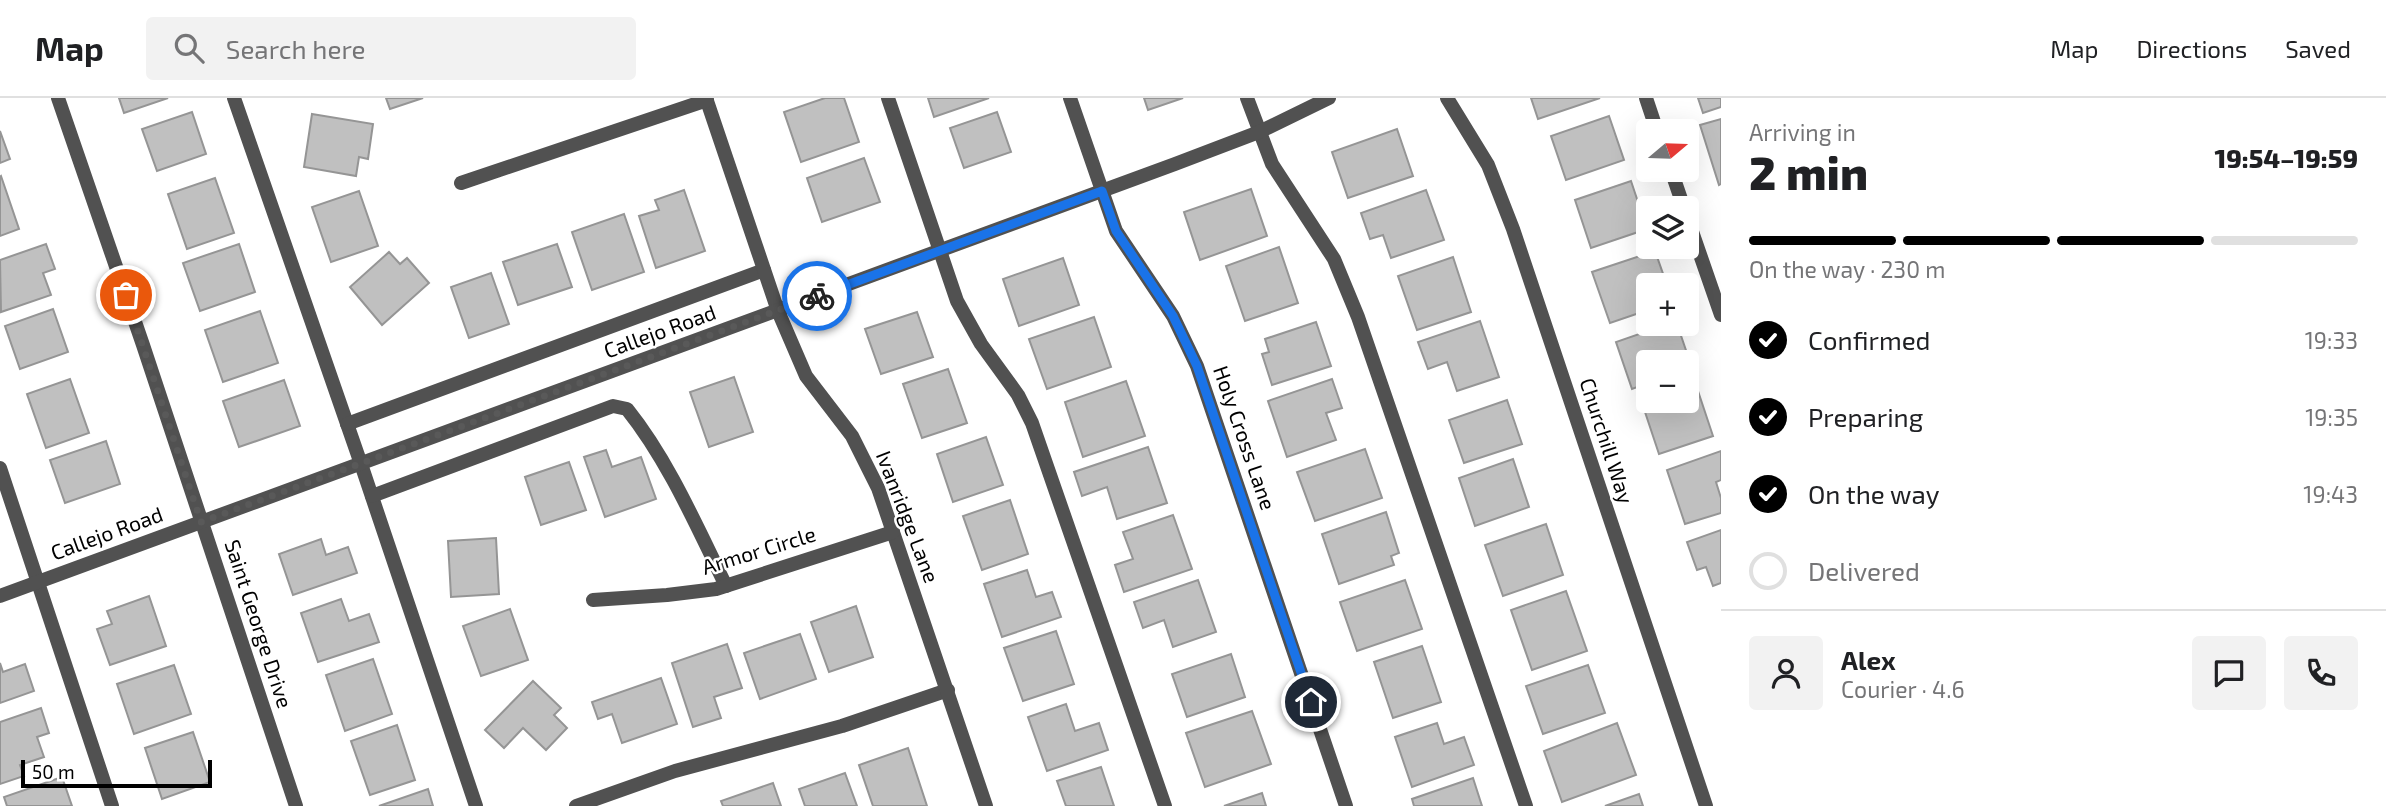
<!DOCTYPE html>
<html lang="en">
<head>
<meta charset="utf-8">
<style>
	:root { --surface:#fff; --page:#f2f2f2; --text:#202124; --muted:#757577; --line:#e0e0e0; --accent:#000 }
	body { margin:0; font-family:"Exo 2",sans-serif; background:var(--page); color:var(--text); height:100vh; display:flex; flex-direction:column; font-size:26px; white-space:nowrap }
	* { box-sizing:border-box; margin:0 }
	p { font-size:23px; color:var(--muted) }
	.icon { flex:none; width:38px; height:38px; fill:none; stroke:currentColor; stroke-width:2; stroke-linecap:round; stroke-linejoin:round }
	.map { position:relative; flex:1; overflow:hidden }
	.drawer { display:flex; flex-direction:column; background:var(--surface); width:665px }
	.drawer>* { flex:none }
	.needle { width:46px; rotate:71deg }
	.fabs { position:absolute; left:1636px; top:21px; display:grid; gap:14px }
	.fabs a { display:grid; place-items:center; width:63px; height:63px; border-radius:7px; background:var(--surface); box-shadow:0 7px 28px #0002; font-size:35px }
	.scale { position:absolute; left:21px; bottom:18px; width:191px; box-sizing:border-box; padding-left:7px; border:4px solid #000; border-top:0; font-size:19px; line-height:24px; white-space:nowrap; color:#000; -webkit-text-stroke:5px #fff; paint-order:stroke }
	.pin { position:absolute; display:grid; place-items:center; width:60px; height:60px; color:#fff; margin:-30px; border:4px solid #fff; border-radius:50%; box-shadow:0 2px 7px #0007 }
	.courier { position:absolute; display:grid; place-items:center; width:70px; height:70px; margin:-35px; border:5px solid #1a73e8; border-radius:50%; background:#fff; color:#222; box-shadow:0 2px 9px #0007 }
	.headline em { font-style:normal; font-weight:800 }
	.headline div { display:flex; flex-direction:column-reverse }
	.headline { display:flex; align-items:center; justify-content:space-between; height:119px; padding:0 28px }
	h1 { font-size:46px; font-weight:800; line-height:52px }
	.bar { display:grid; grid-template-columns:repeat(4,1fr); gap:10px 7px; align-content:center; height:84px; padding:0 28px }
	.bar i { height:9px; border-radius:5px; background:var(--line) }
	.bar .active { background:var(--accent) }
	.bar p { grid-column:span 4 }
	.line { display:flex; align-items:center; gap:18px; padding:0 28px; border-top:2px solid var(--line) }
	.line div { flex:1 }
	.round { display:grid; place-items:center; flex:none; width:74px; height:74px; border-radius:7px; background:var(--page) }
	ol { padding:0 28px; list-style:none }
	li { display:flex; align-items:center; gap:21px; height:77px }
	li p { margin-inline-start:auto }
	li .icon { padding:7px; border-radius:50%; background:var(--accent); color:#fff; stroke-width:4 }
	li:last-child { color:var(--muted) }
	li i { width:38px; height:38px; border:4px solid var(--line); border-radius:50% }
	header { display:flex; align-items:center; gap:42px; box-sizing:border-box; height:98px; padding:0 35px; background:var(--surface); border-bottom:2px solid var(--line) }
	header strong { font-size:33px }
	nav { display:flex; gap:38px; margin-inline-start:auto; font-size:24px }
	.search { width:490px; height:63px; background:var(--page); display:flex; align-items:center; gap:18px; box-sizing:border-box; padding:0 24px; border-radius:7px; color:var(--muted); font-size:26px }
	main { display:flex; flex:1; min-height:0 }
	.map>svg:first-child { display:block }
</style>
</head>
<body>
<header>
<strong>Map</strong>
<div class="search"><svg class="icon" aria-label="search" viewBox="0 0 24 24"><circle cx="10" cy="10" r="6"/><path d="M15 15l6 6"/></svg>Search here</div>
<nav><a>Map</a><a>Directions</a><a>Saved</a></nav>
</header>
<main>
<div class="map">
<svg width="1721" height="708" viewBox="0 0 1721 708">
	<rect width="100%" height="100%" fill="#fff"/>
	<g fill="#c0c0c0" stroke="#959595" stroke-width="2">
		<polygon points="119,0 168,0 124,15"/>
		<polygon points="386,0 423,0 390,11"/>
		<polygon points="825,0 844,0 859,44 801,64 784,14"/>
		<polygon points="928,0 989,0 934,19"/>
		<polygon points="1144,0 1183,0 1148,12"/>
		<polygon points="1531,0 1600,0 1538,21"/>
		<polygon points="1698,0 1721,0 1721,9 1703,15"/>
		<polygon points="192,14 206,56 157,73 142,31"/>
		<polygon points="997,14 1011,54 964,70 950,30"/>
		<polygon points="312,16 373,26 368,61 359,59 356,78 304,69"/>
		<polygon points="1609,18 1624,62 1566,82 1551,38"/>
		<polygon points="1721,21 1721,86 1719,87 1700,27"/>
		<polygon points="1397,31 1413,78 1348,100 1332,54"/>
		<polygon points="0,33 10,61 0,65"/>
		<polygon points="864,60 880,104 822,124 807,80"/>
		<polygon points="1,78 19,131 0,138 0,79"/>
		<polygon points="215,80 234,135 187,151 168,96"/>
		<polygon points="1631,83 1647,131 1591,150 1575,102"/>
		<polygon points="1251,91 1267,138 1200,162 1184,114"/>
		<polygon points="684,92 705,153 656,170 639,118 659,112 655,102"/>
		<polygon points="1426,92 1444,142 1391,160 1383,137 1370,141 1361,115"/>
		<polygon points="359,93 378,148 331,164 312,109"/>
		<polygon points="624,116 644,174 592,192 572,134"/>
		<polygon points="46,146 55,171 43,175 51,197 1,214 0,162"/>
		<polygon points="239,146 255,194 200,213 183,165"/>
		<polygon points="557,146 572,189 518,207 503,164"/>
		<polygon points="1279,149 1298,205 1245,223 1226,168"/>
		<polygon points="1655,153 1667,187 1648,187 1648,212 1610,225 1592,174"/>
		<polygon points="389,154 400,166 407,160 429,185 382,227 350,189"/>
		<polygon points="1453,159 1471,214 1417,232 1398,178"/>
		<polygon points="1063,160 1079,207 1019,228 1003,181"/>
		<polygon points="491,175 509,226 469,240 451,189"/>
		<polygon points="53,211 68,254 20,271 5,228"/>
		<polygon points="260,213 278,265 223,284 205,232"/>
		<polygon points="917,214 933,259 881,276 865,231"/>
		<polygon points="1094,219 1111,269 1047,291 1029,241"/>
		<polygon points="1480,223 1499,279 1457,293 1447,264 1428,271 1418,244"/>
		<polygon points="1316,224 1331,268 1272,287 1262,256 1269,254 1265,241"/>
		<polygon points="1668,226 1677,226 1692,270 1687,272 1687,264 1648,264 1648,285 1632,291 1616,244"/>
		<polygon points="948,271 967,325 922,340 903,286"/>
		<polygon points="734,279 753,334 709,349 690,294"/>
		<polygon points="70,281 89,335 46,350 27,296"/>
		<polygon points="1332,281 1342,310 1326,315 1336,342 1287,359 1268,303"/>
		<polygon points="284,282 300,328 239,349 223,303"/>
		<polygon points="1126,283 1145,338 1083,359 1065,304"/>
		<polygon points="1696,287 1713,338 1659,356 1642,305 1650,303 1687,303 1687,290"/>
		<polygon points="1507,302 1522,346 1464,365 1449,322"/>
		<polygon points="986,339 1003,387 953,404 937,356"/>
		<polygon points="106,343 120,386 65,405 50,362"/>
		<polygon points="1148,349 1167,405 1117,421 1107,389 1082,398 1074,374"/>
		<polygon points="1365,351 1382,400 1315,423 1297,374"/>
		<polygon points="606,352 612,369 641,359 656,401 605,419 584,359"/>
		<polygon points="1721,353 1721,382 1716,384 1721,400 1721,415 1685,426 1667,372"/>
		<polygon points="1513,361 1529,409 1475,428 1459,380"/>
		<polygon points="569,364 586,412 541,427 525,379"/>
		<polygon points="1010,402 1028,456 982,472 963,418"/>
		<polygon points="1386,414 1399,455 1391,458 1394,467 1339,486 1322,436"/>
		<polygon points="1173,417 1192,471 1124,494 1115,467 1133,461 1123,434"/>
		<polygon points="1546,426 1563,477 1503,498 1485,447"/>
		<polygon points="1721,432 1721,485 1713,488 1706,469 1697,472 1687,444"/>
		<polygon points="496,440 499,496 451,499 448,443"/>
		<polygon points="321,441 326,457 348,449 357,475 293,497 279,456"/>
		<polygon points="1027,472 1036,499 1052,494 1061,519 1002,539 984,486"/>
		<polygon points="1198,482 1216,534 1173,549 1164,522 1143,530 1134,504"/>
		<polygon points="1405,482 1422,531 1357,553 1340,504"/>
		<polygon points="1566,493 1587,553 1532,572 1511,512"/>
		<polygon points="149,498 166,548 110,567 97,531 112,526 107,513"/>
		<polygon points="341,501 349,523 369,516 379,544 318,564 301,515"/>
		<polygon points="856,508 873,559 829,574 811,524"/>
		<polygon points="510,511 528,562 481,578 463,528"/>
		<polygon points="1056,533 1074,586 1023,603 1004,550"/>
		<polygon points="800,536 816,581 760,601 744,555"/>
		<polygon points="727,546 742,590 714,599 721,620 693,629 672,565"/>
		<polygon points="1422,548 1441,604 1393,620 1374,564"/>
		<polygon points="1231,556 1245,599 1187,619 1172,576"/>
		<polygon points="373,561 392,616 345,633 326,577"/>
		<polygon points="0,565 3,574 25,566 34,593 0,605"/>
		<polygon points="174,567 191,616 134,636 117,586"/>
		<polygon points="1588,567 1605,615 1543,636 1526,588"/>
		<polygon points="661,580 677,626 622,645 612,616 598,621 592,604"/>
		<polygon points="533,583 561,610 554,617 567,630 546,652 523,630 504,650 485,632"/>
		<polygon points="1066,606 1075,633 1099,625 1108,652 1047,673 1028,619"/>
		<polygon points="41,610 49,635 37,639 44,659 20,667 24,678 0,686 0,624"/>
		<polygon points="1252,613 1271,666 1205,689 1186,635"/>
		<polygon points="1437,625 1444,646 1464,639 1474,667 1412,689 1395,639"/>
		<polygon points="1617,625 1636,677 1562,704 1544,653"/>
		<polygon points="397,627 415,682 370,697 351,643"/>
		<polygon points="193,634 210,684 162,701 145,650"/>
		<polygon points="908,650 927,708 873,708 859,667"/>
		<polygon points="1101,669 1114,708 1066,708 1057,683"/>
		<polygon points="845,675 857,708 805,708 799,691"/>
		<polygon points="62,679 72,708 7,708 4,699"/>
		<polygon points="1473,680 1482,708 1414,708 1412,701"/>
		<polygon points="773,685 781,708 723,708 721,703"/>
		<polygon points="428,691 433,708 379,708"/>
		<polygon points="1262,695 1266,708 1224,708"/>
		<polygon points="1639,696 1643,708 1605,708"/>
	</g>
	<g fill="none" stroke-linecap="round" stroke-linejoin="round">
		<g stroke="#515151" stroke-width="14">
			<polyline points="234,0 361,366 476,708"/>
			<polyline points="888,0 957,203 981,246 1018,297 1032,325 1165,708"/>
			<polyline points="1247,0 1272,66 1334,161 1358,219 1526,708"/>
			<polyline points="1646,0 1657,33"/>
			<polyline points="1671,72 1684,110"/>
			<polyline points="1687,119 1721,217"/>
			<polyline points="347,326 764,172"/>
			<polyline points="0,370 112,708"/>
			<path d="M372,398L613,308L627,311C668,362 697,429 726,488"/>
			<polyline points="576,708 675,673 842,628 948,592"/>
		</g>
		<g stroke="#515151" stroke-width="14">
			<polyline points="58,0 143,247 296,708"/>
			<polyline points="706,0 778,213 806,278 852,338 878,390 986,708"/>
			<polyline points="1070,0 1116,133 1173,218 1197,268 1346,708"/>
			<polyline points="1447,0 1488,67 1513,131 1706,708"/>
			<polyline points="461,85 707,2"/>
			<polyline points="593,502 667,497 716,491 893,434"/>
		</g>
		<polyline stroke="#515151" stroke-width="14" points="0,498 1175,66 1259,34 1329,0"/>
	</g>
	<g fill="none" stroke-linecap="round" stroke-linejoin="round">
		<polyline stroke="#595959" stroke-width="7" stroke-dasharray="0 12.6" points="126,197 201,424 817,198"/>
		<polyline stroke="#1a73e8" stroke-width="9" points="817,198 1102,93 1116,133 1173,218 1197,268 1311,604"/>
	</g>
	<g text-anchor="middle" stroke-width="5" stroke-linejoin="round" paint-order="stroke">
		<g font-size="21" fill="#000" stroke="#fff">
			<text transform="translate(660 234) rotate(-20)" y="7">Callejo Road</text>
			<text transform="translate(1244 340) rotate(71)" y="7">Holy Cross Lane</text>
			<text transform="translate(1606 343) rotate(72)" y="7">Churchill Way</text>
			<text transform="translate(907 419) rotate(69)" y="7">Ivanridge Lane</text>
			<text transform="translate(107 436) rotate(-20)" y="7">Callejo Road</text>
			<text transform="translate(759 453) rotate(-17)" y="7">Armor Circle</text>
			<text transform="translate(258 526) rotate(72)" y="7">Saint George Drive</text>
		</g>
	</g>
</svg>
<div class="fabs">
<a><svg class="needle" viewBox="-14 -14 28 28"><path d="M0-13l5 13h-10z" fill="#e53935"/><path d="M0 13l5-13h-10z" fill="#757577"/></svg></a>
<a><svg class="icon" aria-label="layers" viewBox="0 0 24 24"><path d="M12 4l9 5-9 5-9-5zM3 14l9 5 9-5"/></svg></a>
<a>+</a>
<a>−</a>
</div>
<div class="scale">50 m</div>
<div class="pin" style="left:126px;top:197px;background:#ea580c"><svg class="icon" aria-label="bag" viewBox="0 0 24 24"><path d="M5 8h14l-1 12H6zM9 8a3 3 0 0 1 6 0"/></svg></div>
<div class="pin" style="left:1311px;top:604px;background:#1f2937"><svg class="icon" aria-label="home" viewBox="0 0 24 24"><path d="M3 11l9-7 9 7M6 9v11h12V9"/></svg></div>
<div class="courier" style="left:817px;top:198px"><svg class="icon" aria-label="bike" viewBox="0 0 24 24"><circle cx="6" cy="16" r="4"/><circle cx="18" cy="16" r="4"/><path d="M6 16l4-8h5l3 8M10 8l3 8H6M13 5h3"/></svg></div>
</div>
<section class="drawer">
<div class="headline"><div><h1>2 min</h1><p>Arriving in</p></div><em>19:54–19:59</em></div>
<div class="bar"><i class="active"></i><i class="active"></i><i class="active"></i><i></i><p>On the way · 230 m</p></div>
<ol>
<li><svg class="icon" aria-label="check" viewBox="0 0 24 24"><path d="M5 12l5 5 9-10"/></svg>Confirmed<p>19:33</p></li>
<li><svg class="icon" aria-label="check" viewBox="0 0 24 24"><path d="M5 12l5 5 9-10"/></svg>Preparing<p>19:35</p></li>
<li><svg class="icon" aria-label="check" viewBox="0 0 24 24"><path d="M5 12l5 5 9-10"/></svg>On the way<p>19:43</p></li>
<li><i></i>Delivered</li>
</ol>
<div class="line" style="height:126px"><a class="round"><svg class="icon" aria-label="person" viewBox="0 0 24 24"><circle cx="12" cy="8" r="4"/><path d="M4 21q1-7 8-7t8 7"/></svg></a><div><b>Alex</b><p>Courier · 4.6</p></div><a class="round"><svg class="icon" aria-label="chat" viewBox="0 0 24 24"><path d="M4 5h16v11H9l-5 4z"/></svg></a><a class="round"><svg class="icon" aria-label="phone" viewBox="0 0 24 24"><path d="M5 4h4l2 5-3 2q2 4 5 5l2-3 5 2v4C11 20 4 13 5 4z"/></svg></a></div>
</section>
</main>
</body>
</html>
